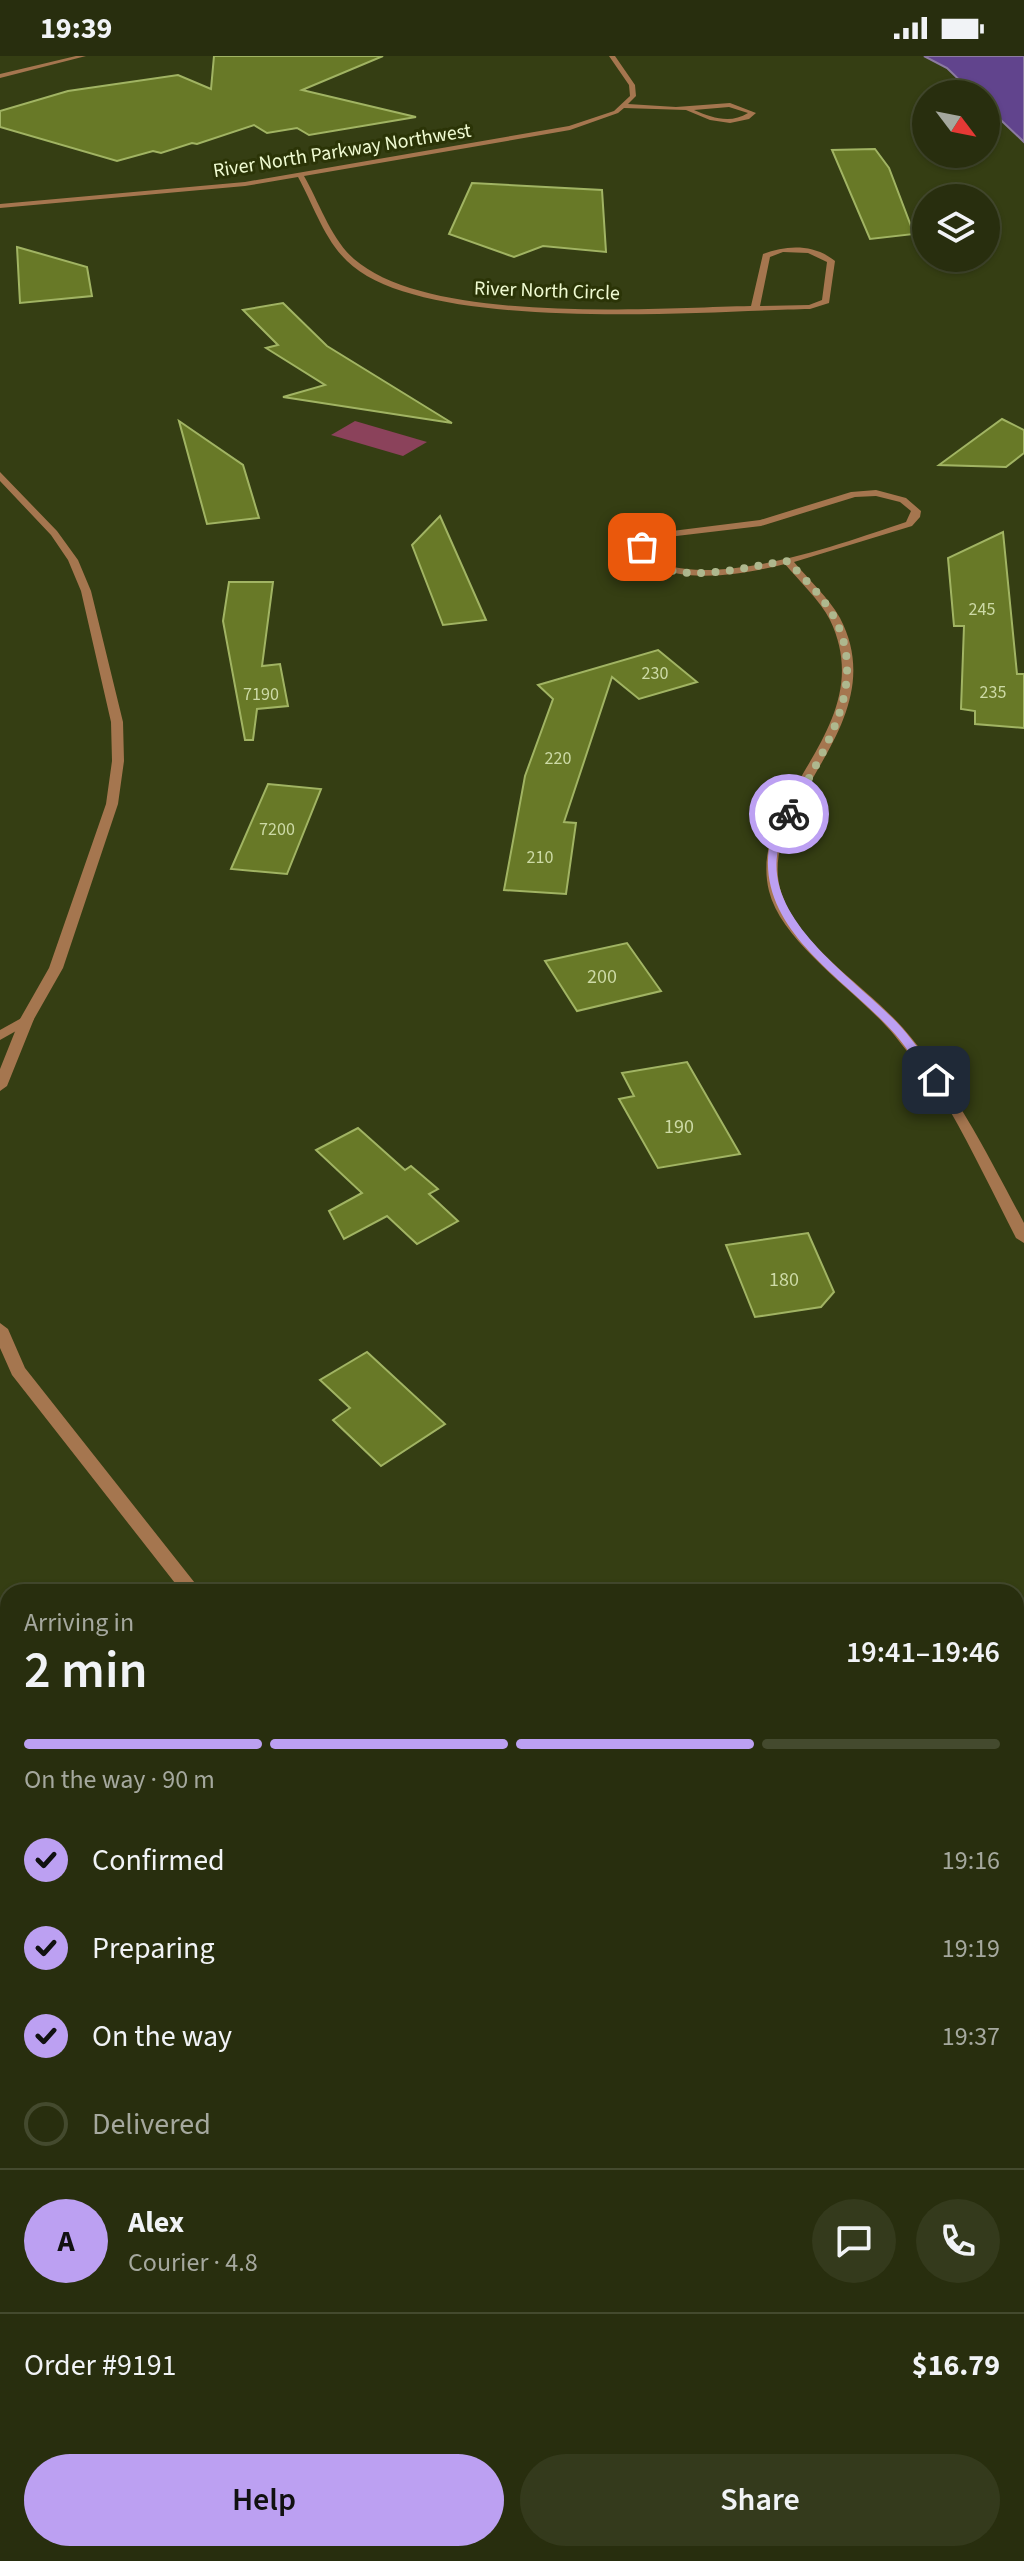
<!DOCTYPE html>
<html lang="en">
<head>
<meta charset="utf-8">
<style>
	:root { --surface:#282e0e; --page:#343a1c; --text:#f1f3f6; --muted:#a5a89e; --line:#444a2e; --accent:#bca0f2 }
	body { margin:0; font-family:"Source Sans 3",sans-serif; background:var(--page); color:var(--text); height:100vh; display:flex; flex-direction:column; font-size:30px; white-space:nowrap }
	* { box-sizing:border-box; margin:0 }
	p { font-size:26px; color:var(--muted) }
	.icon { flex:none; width:44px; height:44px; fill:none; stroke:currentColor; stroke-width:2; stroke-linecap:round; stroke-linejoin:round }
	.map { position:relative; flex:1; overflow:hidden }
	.side { position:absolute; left:0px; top:1528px; width:1024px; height:978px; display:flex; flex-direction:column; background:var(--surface); border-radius:24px 24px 0 0; box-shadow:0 2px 6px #0004,0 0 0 2px var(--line) }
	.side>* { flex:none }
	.needle { width:52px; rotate:122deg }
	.fabs { position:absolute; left:912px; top:24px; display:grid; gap:16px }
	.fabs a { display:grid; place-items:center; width:88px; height:88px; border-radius:50%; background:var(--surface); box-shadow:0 2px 6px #0004,0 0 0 2px var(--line); font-size:40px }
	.pin { position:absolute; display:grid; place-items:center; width:68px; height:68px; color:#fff; margin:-34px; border-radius:16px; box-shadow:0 4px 12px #0006 }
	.courier { position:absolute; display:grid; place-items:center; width:80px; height:80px; margin:-40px; border:6px solid #bca0f2; border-radius:50%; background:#fff; color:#222; box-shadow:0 2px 10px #0007 }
	.head em { font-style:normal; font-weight:600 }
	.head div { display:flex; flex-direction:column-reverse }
	.head { display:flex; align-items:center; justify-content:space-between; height:136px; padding:0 24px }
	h1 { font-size:52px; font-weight:600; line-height:60px }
	.bar { display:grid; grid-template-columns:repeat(4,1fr); gap:12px 8px; align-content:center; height:96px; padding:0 24px }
	.bar i { height:10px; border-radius:6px; background:var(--line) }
	.bar .selected { background:var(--accent) }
	.bar p { grid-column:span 4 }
	.line { display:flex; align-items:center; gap:20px; padding:0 24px; border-top:2px solid var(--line) }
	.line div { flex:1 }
	.round { display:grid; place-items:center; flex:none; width:84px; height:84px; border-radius:42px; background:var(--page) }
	ol { padding:0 24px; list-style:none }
	li { display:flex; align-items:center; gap:24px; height:88px }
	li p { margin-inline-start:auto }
	li .icon { padding:8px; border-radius:50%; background:var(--accent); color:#111; stroke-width:4 }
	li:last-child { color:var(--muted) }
	li i { width:44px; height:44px; border:4px solid var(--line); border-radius:50% }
	.button { display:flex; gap:16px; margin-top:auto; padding:16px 24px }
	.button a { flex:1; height:92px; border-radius:48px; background:var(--accent); color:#111; font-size:32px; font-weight:600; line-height:92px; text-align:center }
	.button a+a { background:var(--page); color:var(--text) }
	.status { display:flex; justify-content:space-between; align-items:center; height:56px; padding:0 40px; background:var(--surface); direction:ltr }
	.status svg { height:22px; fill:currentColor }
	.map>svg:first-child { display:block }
</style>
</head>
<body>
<div class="status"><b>19:39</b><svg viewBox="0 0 49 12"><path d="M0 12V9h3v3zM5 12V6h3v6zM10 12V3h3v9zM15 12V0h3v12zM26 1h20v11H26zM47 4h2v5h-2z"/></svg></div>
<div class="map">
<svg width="1024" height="2505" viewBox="0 0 1024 2505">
	<rect width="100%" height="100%" fill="#353e13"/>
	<polygon fill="#8b425b" points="355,365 427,386 403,400 331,379"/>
	<polygon fill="#61448d" stroke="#8c7ba1" stroke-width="2" points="924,0 1024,0 1024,86 986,50 986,38 974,38 947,12"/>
	<g fill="#687927" stroke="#a1b463" stroke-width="2">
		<polygon points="214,0 383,0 302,34 416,61 309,79 297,72 267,77 254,69 197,88 192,87 161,97 153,95 117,105 0,71 0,55 68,35 178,19 211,33"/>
		<polygon points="875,93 889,112 914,178 870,183 832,94"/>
		<polygon points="472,127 602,134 606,196 543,190 514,201 449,178"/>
		<polygon points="17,191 87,211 92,240 20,247"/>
		<polygon points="283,247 327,290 452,367 283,341 325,329 266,292 278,289 243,254"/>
		<polygon points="1002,363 1024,374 1024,397 1006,411 939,409"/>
		<polygon points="179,365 243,409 259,462 207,468"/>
		<polygon points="440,460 486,564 443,569 412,489"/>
		<polygon points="1003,476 1017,618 1024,618 1024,672 975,668 975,655 961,653 964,570 954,570 948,502"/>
		<polygon points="229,526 273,526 262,610 280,608 288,650 257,653 253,684 245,684 223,565"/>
		<polygon points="658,594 697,626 639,643 612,621 564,766 576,767 566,838 504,834 525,720 553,643 538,629"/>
		<polygon points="268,728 321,733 287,818 231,813"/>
		<polygon points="627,887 661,935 577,955 545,905"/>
		<polygon points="687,1006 740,1098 658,1112 619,1043 634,1040 622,1017"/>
		<polygon points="358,1072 405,1114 411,1110 438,1133 429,1138 458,1165 417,1188 387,1160 344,1183 329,1155 362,1137 316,1094"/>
		<polygon points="808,1177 834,1236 821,1251 755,1261 726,1189"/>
		<polygon points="367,1296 445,1368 381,1410 333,1364 350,1352 320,1324"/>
	</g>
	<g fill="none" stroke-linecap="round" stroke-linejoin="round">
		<g fill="#a5764f" fill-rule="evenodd">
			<polygon points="76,0 86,0 0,22 0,18"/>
			<path d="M609,0H615L635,29L636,40L628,48L676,51L730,47L756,57L749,63L730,67L710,64L686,54L624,52L618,57L570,74L304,120C319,146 331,183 354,203C430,269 652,252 751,250L763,198C787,189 814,188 835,205L829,247L810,253C705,255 422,279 347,205C324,183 313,148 298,121L245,130L0,152V148L245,126L569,70L614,55L630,40L629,29ZM729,51L748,57C731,68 712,62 694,54ZM783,196L808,197L827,206L822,244L809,249L760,250L770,201Z"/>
			<path d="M876,434L906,442L921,455L920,461L912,470L794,506C808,523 829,542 840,562C897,671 751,751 782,839C802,893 866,930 903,972C954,1031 988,1099 1024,1167V1187L1016,1182C994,1139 973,1095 949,1053C934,1028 913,1003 895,980C861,938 782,888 769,835C746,741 882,673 830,564C820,544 799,525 785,508C740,519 676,531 637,500L638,489L649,481L664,476L760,464L851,436ZM876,440L900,446L911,455L906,466C843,487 734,527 669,510C662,507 654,502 647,499V492L655,485L668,481L761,470L855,441Z"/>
			<polygon points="27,959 34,963 32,966 0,984 0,974"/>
			<polygon points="1024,2025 1024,2047 1016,2049 1016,2027"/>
		</g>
		<g fill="#a5764f" fill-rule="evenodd">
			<polygon points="0,416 57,475 78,504 91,535 123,666 124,705 118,748 63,912 34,963 7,1030 0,1035 0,1013 20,963 49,912 106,748 112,705 111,666 81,535 68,504 51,479 0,425"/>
			<polygon points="0,1267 8,1273 25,1312 202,1536 182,1536 12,1319 0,1292"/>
			<polygon points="684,2498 710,2498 711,2505 685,2505"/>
		</g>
	</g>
	<path fill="#bca0f2" d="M789,755L794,758C789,767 783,776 780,786C756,863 859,924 902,972C916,988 927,1005 940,1022V1027H932C919,1011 908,993 895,978C847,923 757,875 769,792C771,780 780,761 789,755Z"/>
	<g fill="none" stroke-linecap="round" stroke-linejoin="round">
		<path stroke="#aeb88e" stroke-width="8" stroke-dasharray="0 14.4" d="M642,491V500C678,532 745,510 788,505C804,523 824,541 835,563C870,632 821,698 789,758"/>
	</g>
	<g text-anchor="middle" stroke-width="6" stroke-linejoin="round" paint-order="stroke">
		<g font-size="18" fill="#cddaa6">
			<text x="982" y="559">245</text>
			<text x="655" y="623">230</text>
			<text x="993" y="642">235</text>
			<text x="261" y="644">7190</text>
			<text x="558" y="708">220</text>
			<text x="277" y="779">7200</text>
			<text x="540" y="807">210</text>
		</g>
		<g font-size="20" fill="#effad1" stroke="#2b3407">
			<text transform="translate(342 94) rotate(-9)" y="7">River North Parkway Northwest</text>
			<text transform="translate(547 234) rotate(2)" y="7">River North Circle</text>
		</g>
		<g font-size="20" fill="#cddaa6">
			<text x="602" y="927">200</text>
			<text x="679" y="1077">190</text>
			<text x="784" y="1230">180</text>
		</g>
	</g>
</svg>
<div class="fabs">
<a><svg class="needle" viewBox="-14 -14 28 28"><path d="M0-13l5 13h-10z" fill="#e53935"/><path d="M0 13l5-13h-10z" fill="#a5a89e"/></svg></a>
<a><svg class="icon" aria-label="layers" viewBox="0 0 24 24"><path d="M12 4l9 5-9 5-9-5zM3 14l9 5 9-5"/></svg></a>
</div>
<div class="pin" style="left:642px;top:491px;background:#ea580c"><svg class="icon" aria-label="bag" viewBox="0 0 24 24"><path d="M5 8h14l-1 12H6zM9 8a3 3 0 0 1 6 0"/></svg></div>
<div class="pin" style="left:936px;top:1024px;background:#1f2937"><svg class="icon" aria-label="home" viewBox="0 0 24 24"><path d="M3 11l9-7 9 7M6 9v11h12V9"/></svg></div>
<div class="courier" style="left:789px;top:758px"><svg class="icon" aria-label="bike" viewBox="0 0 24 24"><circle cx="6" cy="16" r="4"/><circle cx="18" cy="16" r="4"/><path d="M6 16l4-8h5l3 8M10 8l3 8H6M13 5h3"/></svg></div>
<section class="side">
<div class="head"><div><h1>2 min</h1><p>Arriving in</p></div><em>19:41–19:46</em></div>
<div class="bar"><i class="selected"></i><i class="selected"></i><i class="selected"></i><i></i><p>On the way · 90 m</p></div>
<ol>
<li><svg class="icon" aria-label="check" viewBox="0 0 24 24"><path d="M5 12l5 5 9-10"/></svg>Confirmed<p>19:16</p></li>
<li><svg class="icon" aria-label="check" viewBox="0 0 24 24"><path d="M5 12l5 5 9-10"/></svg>Preparing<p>19:19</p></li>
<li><svg class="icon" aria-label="check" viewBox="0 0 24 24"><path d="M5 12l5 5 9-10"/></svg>On the way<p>19:37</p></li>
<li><i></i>Delivered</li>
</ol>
<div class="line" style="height:144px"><b class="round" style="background:var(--accent);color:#111">A</b><div><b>Alex</b><p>Courier · 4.8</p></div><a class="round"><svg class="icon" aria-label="chat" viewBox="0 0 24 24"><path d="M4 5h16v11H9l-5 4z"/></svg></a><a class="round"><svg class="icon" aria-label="phone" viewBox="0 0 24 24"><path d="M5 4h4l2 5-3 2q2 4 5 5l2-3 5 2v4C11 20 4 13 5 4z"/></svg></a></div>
<div class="line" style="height:104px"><div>Order #9191</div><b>$16.79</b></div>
<div class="button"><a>Help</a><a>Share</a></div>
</section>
</div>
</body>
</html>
